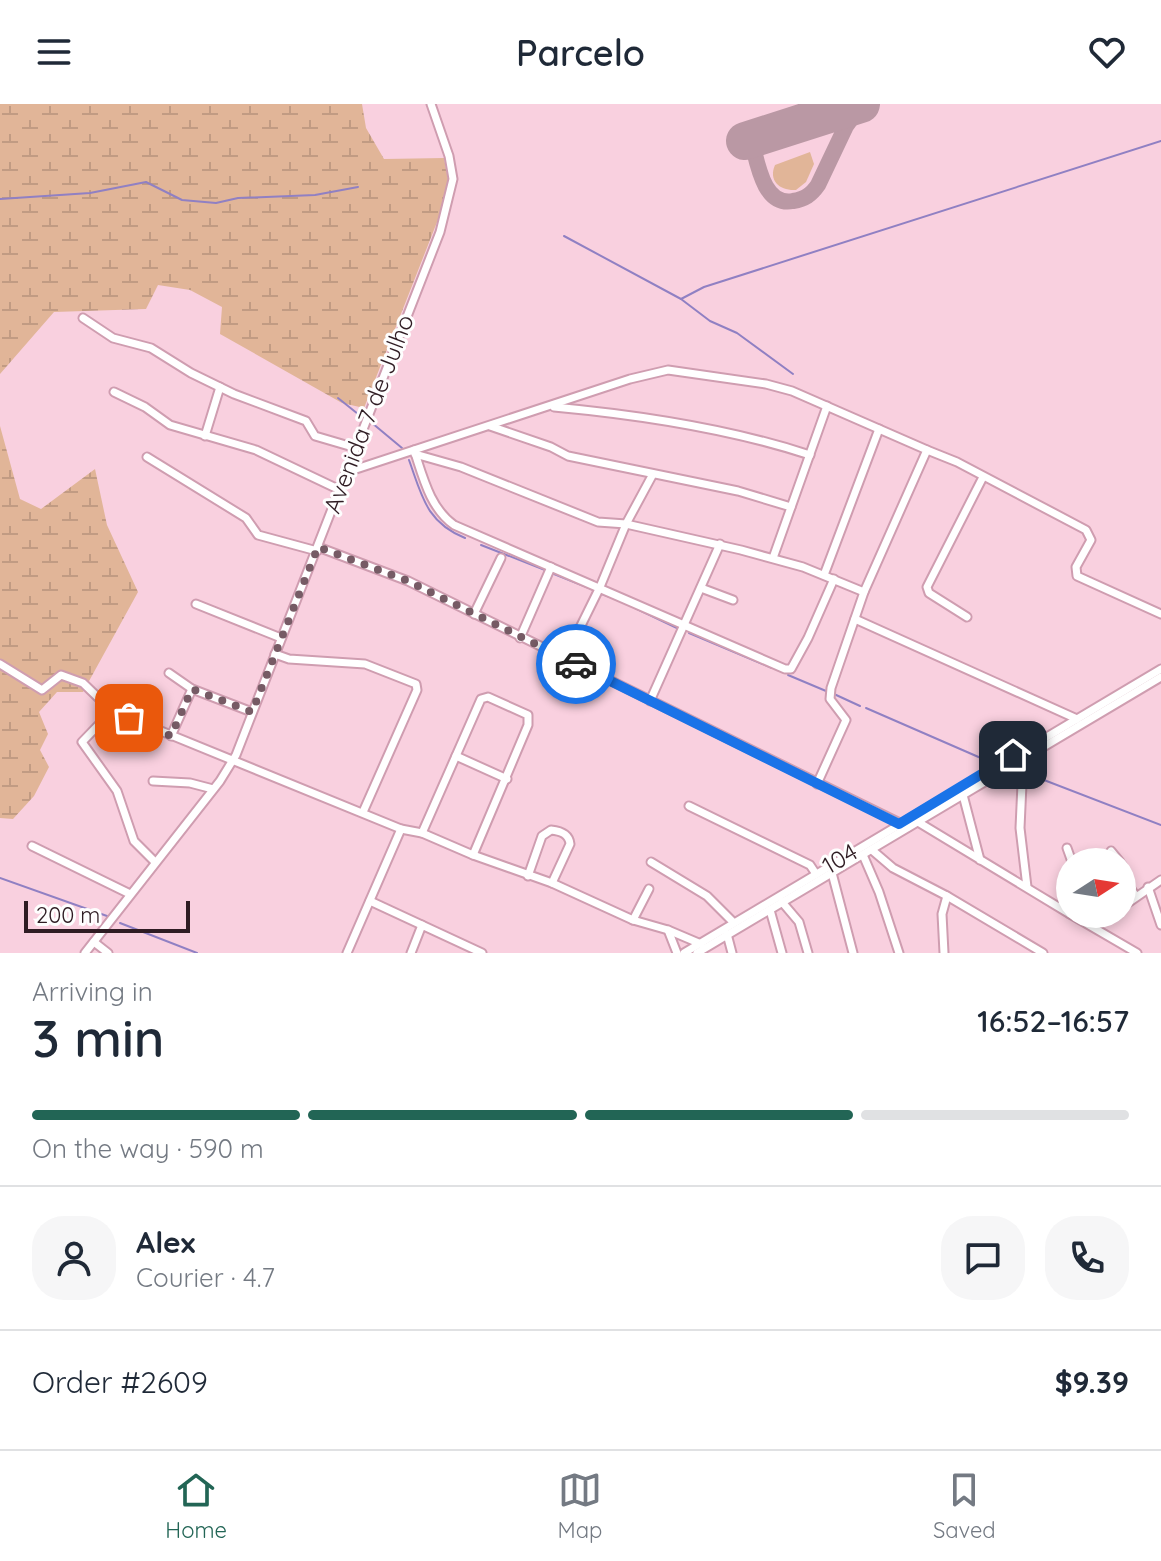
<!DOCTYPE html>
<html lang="en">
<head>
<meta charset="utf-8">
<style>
	:root { --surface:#fff; --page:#f6f6f7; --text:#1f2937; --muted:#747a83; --line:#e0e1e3; --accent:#226555 }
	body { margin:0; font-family:Quicksand,sans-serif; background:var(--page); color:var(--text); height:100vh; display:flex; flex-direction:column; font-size:30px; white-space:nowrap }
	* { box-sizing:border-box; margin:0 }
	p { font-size:26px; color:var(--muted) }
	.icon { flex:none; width:44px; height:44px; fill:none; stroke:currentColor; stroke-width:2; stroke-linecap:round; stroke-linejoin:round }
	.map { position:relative; height:849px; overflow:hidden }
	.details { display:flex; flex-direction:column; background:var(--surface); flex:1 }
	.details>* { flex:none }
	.needle { width:52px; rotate:78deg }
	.buttons { position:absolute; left:1056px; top:744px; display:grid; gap:16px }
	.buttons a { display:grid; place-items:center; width:80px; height:80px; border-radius:50%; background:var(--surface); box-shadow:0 4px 12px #0003; font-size:40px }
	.scale { position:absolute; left:24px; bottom:20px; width:166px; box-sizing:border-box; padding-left:8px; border:4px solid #2f1c23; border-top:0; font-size:22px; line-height:28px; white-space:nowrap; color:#2f1c23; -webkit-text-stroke:6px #fefefe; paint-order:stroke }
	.pin { position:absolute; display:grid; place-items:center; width:68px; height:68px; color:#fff; margin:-34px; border-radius:16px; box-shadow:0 4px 12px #0006 }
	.courier { position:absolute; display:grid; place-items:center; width:80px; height:80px; margin:-40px; border:6px solid #1a73e8; border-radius:50%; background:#fff; color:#222; box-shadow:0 2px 10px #0007 }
	.summary em { font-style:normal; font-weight:600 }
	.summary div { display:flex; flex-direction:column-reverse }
	.summary { display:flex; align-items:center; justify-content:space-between; height:136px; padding:0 32px }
	h1 { font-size:52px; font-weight:600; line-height:60px }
	.bar { display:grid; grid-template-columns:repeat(4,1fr); gap:12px 8px; align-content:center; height:96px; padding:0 32px }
	.bar i { height:10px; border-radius:6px; background:var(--line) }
	.bar .current { background:var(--accent) }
	.bar p { grid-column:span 4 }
	.line { display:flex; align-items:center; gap:20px; padding:0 32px; border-top:2px solid var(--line) }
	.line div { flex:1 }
	.round { display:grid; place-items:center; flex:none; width:84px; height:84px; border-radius:32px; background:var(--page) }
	header { display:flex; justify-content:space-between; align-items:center; height:104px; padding:0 32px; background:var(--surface); font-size:36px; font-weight:600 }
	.tabs { display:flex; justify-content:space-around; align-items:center; height:112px; border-top:2px solid var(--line); background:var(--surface); font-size:22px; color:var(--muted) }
	.tabs a { display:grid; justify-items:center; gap:4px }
	.tabs .current { color:var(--accent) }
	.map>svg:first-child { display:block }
</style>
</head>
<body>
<header><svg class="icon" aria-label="menu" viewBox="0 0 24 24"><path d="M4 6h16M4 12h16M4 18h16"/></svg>Parcelo<svg class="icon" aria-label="heart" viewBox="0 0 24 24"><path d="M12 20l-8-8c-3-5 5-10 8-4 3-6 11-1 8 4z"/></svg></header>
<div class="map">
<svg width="1161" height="849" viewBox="0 0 1161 849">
	<defs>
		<pattern id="wetland-marsh" width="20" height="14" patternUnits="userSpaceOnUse" patternTransform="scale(2)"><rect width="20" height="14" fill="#e1b598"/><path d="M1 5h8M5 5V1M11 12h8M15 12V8" fill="none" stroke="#c19b83"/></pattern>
	</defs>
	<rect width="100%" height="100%" fill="#f9d0df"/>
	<path fill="#e1b598" d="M810,48L814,60L806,78L796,86C780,87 768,77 775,61Z"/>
	<g fill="url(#wetland-marsh)">
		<polygon points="0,0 362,0 366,24 384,55 444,54 448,75 441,108 364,304 342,299 220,230 222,203 190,186 158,181 146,205 54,208 0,270"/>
		<polygon points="0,322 20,395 41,405 95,365 107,421 138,488 83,588 57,588 39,608 48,630 40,646 49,663 34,692 13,715 0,714"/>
	</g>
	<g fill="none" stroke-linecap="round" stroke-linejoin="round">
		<g stroke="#9080c3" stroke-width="2">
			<polyline points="0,95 90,89 146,78 182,96 216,99 238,94 315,91 358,83"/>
			<polyline points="564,132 681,195 710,217 737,229 793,270"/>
			<polyline points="681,195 704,183 1161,37"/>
			<polyline points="338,294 363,314"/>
			<polyline points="372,319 402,344"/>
			<path d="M409,356C422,392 426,418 465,434"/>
			<polyline points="481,441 545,466"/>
			<polyline points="554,470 594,486"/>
			<polyline points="602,490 618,496"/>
			<polyline points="635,504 679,525"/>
			<polyline points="689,529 772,564"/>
			<polyline points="788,571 826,587"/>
			<polyline points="834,590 860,602"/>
			<polyline points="866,604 990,658"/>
			<polyline points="1018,666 1161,721"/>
			<polyline points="0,774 107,812"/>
			<polyline points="120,819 197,849"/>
		</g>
		<path stroke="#ba98a4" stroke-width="16" d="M751,35C757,55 762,103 793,97C805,95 811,91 818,81L846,22L862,0"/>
		<polyline stroke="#ba98a4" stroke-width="38" points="745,37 861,0"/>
		<g stroke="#cf9db0" stroke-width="11">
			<g id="minor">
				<polyline points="83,214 113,234 151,244 191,269 234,290 306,317 315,332 356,344"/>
				<polyline points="114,288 145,303 170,321 256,346 340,386"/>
				<path d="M554,303C640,311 728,324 810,351"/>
				<polyline points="490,322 551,343 568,352 738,387 791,403"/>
				<polyline points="205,332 220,283"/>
				<path d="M414,346C423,373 430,404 454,421L785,565H791L808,534L834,475"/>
				<polyline points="927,346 957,358 1086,426 1091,436 1076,463 1077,472 1161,510"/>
				<polyline points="415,350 461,363 598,418 626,420 741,446 803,463 864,488"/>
				<polyline points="147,353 246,414 258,431 317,447"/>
				<polyline points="347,368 630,275 668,266 766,280 792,287 927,346 864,488 831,584 830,595 846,616 817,680"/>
				<polyline points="318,443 408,477 908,723"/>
				<polyline points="773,454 827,302"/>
				<polyline points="824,471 879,325"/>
				<polyline points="701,484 733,496"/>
				<polyline points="196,500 281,534"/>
				<polyline points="474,510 501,454"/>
				<polyline points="967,513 929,489 927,483 983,373"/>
				<polyline points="855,515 1077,615"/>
				<polyline points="520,534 551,463"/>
				<polyline points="275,550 289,555 365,560 416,580 417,586 363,708"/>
				<polyline points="565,554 600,483 626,420 653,370"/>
				<polyline points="0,560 42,586 61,571 83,579 112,607 401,725 347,849"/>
				<polyline points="169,569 192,585 252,608"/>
				<polyline points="650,597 720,440"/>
				<polyline points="112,607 82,638 117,687 134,737 155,758"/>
				<polyline points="171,632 192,585"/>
				<polyline points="456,652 507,675"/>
				<polyline points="1002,664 1022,680 1020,724 1027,783"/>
				<polyline points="153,677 190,679 213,685"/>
				<polyline points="963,691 980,756"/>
				<polyline points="689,702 810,761 816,770"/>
				<polyline points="918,718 1070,810"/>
				<polyline points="401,725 422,729 473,751 552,779 633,816 668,826 701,840"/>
				<polyline points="422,729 481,595 488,593 528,611 528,621 473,751"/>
				<polyline points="32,742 130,790"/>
				<polyline points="1067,744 1072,758"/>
				<polyline points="872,746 893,764 947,792 942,810 944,849"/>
				<polyline points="1111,747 1120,758"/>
				<polyline points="863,751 879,788 899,849"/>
				<polyline points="651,758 707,792 733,818"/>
				<polyline points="1122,761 1127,779 1135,791"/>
				<polyline points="832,769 853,849"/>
				<path d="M528,772L542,732L551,726C561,727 569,730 570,740L552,779"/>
				<polyline points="1148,783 1161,821"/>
				<polyline points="947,792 1043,849"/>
				<polyline points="370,797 482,849"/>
				<polyline points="782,798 799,818 808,849"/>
				<polyline points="1122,803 1161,776"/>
				<polyline points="770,806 782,849"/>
				<polyline points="1070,810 1137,849"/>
				<polyline points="633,816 649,785"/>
				<polyline points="1094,820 1112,810"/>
				<polyline points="668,826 677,849"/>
				<polyline points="727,830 732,849"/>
				<polyline points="94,838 108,849"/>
				<polyline points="85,849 220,677 236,651 440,128 453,75 449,52 431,0"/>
				<polyline points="411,849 422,821"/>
				<polyline points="684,849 1161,565"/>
				<polyline points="697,849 1161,573"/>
			</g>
		</g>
		<use href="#minor" stroke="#fff" stroke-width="7"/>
	</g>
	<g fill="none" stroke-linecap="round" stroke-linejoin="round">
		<polyline stroke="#765b65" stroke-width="8" stroke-dasharray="0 14.4" points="129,614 171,632 192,585 252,608 318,443 408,477 576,560"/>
		<polyline stroke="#1a73e8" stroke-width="10" points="576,560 899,720 1013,651"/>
	</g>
	<g text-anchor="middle" stroke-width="6" stroke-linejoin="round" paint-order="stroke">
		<g font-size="24" fill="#2f1c23" stroke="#fefefe">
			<text transform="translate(369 310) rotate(-69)" y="8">Avenida 7 de Julho</text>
			<text transform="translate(840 755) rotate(-30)" y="8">104</text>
		</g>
	</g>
</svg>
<div class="buttons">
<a><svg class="needle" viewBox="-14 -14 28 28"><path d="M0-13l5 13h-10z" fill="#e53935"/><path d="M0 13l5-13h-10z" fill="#747a83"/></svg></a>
</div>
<div class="scale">200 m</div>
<div class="pin" style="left:129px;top:614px;background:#ea580c"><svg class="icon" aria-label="bag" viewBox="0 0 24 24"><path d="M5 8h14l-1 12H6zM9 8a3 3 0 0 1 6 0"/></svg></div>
<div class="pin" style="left:1013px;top:651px;background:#1f2937"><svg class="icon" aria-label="home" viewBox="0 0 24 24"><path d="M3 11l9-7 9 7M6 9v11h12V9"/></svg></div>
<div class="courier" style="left:576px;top:560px"><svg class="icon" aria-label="car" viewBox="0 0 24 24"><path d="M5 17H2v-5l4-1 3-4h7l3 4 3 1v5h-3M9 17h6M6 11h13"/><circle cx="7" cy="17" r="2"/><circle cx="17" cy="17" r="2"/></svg></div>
</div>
<section class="details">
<div class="summary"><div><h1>3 min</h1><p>Arriving in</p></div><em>16:52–16:57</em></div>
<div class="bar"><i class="current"></i><i class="current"></i><i class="current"></i><i></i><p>On the way · 590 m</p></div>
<div class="line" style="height:144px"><a class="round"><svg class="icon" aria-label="person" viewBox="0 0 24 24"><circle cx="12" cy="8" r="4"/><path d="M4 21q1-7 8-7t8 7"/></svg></a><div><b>Alex</b><p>Courier · 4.7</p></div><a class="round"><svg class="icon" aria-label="chat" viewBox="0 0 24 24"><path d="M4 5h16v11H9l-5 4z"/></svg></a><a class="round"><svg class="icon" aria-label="phone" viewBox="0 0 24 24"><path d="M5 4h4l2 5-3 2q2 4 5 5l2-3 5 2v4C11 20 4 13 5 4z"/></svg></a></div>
<div class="line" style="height:104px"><div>Order #2609</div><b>$9.39</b></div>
</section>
<nav class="tabs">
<a class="current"><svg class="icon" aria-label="home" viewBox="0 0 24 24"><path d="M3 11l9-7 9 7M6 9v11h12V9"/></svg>Home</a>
<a><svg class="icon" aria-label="map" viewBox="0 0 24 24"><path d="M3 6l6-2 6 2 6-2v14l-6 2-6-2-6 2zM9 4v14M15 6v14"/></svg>Map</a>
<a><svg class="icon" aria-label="saved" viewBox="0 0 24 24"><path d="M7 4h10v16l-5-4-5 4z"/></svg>Saved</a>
</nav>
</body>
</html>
